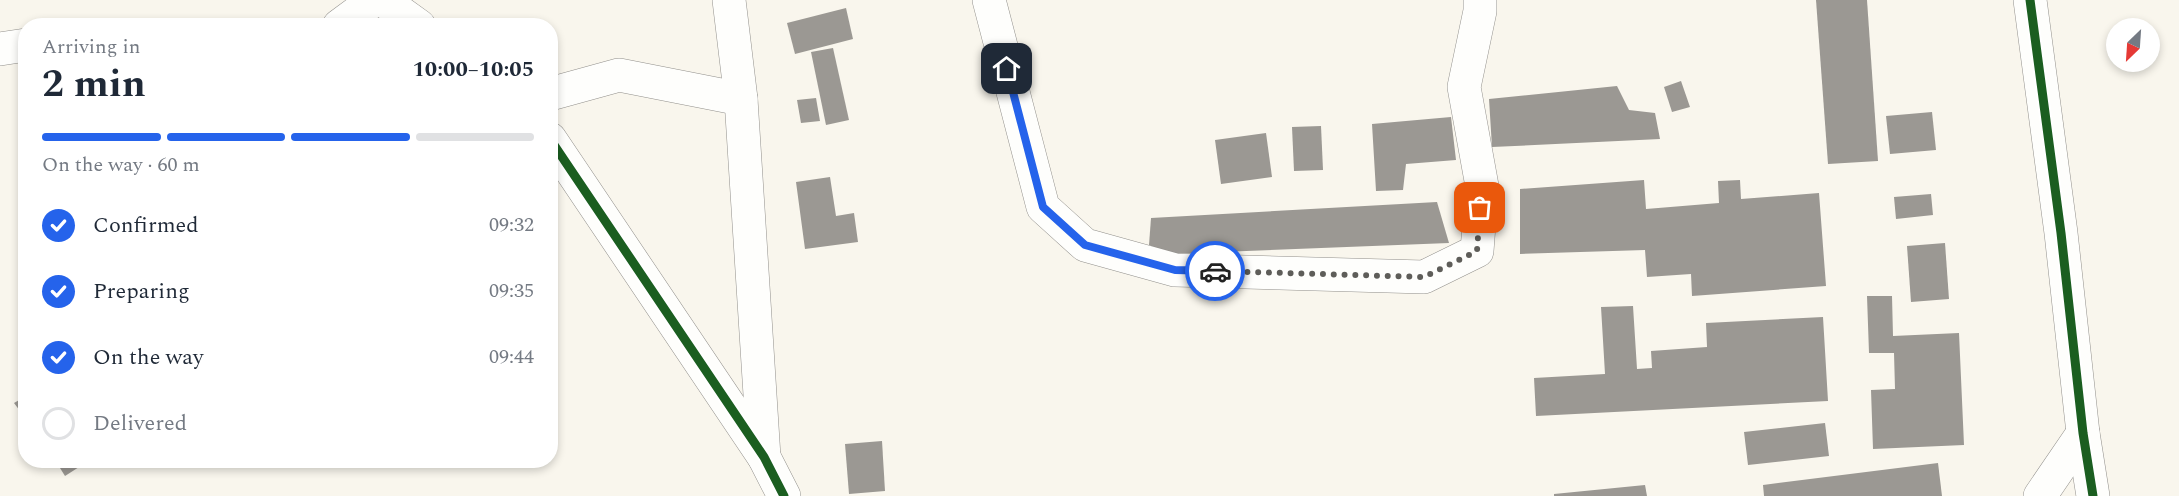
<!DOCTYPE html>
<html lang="en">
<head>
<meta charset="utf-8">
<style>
	:root { --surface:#fff; --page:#f2f2f3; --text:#1f2937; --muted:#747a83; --line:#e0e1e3; --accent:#2563eb }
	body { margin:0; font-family:Spectral,serif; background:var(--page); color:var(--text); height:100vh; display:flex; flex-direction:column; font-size:22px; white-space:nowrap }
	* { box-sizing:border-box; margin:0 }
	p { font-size:20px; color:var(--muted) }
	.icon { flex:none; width:33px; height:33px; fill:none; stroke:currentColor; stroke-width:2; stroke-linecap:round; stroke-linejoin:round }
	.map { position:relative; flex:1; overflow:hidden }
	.panel { position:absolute; left:18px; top:18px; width:540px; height:450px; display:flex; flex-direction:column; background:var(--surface); border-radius:24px; box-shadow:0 3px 9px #0003 }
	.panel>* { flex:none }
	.needle { width:39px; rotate:205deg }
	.fabs { position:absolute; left:2106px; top:18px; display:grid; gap:12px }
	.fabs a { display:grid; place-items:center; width:54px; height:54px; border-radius:50%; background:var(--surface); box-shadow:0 3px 9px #0003; font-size:30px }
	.pin { position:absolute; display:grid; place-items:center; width:51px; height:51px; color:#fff; margin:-26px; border-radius:12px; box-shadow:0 3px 9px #0006 }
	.courier { position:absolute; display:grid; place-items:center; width:60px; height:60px; margin:-30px; border:4px solid #2563eb; border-radius:50%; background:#fff; color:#222; box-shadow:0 2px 8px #0007 }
	.overview em { font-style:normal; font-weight:700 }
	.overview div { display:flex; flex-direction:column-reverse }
	.overview { display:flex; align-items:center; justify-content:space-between; height:102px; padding:0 24px }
	h1 { font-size:39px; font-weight:700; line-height:45px }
	.bar { display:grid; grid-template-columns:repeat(4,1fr); gap:9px 6px; align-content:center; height:72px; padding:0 24px }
	.bar i { height:8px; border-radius:4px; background:var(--line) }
	.bar .selected { background:var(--accent) }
	.bar p { grid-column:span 4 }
	ol { padding:0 24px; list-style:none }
	li { display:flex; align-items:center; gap:18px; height:66px }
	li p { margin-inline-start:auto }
	li .icon { padding:6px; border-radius:50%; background:var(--accent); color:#fff; stroke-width:4 }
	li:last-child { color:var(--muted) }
	li i { width:33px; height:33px; border:3px solid var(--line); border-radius:50% }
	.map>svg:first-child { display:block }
</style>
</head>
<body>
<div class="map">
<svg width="2179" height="496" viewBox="0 0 2179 496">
	<rect width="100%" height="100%" fill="#f9f6ed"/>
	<g fill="#9b9893">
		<polygon points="1816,0 1867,0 1878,161 1828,164"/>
		<polygon points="846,8 853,39 795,54 787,23"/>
		<polygon points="833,48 849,120 826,125 811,52"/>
		<polygon points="1681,81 1690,107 1672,112 1664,87"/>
		<polygon points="1617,86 1629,110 1655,113 1660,139 1492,147 1489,99"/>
		<polygon points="816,98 820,121 801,123 797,100"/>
		<polygon points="1932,112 1936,150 1890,154 1886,116"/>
		<polygon points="1451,117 1456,160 1406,164 1403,190 1376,191 1372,124"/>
		<polygon points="1321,126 1323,170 1294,171 1292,127"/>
		<polygon points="1266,133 1272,177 1221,184 1215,140"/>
		<polygon points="830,177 836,216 854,213 858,242 805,249 796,182"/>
		<polygon points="1644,180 1646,209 1719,203 1718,181 1740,180 1741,199 1819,193 1826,286 1692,296 1691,274 1647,277 1645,250 1520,254 1520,189"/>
		<polygon points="1931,194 1933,215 1896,219 1894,197"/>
		<polygon points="1437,202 1449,243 1169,254 1149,245 1151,218"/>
		<polygon points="1945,243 1949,299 1911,302 1907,246"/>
		<polygon points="1867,296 1892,296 1893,336 1959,333 1964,445 1873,449 1871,390 1895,389 1894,353 1869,353"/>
		<polygon points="1633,306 1637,369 1652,368 1651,351 1707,347 1706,323 1823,317 1828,401 1536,416 1534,378 1605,374 1601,307"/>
		<polygon points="26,396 26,419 14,403"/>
		<polygon points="1825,423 1829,456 1748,465 1744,432"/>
		<polygon points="882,441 885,491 849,494 845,444"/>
		<polygon points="55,460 90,460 65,476"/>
		<polygon points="1938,463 1942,496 1764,496 1763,485"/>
		<polygon points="1645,485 1647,496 1554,496 1554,494"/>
	</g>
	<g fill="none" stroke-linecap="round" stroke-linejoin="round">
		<g stroke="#92908c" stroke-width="34">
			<g id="minor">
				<polyline points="383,0 419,26"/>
				<polyline points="729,0 741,99 764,457"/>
				<polyline points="989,0 1043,207 1085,245 1175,270 1424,277 1477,251 1482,186 1464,87 1480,11 1480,0"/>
				<polyline points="2030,0 2061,233 2083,433 2093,496"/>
				<polyline points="339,26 374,0"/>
				<polyline points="0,49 26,45"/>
				<polyline points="550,94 619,75 741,99"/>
				<polyline points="550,139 764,457 784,496"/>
				<polyline points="2040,496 2083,433"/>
			</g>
		</g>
		<use href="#minor" stroke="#fefefc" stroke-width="33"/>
		<g stroke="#fff" stroke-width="13">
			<g id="cycleway">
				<polyline points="2030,0 2061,233 2083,433 2093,496"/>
				<polyline points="550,139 764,457 784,496"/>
			</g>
		</g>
		<use href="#cycleway" stroke="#1b5e20" stroke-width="9"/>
	</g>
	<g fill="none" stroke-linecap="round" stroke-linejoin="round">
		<polyline stroke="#5e5d59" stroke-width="6" stroke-dasharray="0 10.8" points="1215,271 1424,277 1477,251 1480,208"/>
		<polyline stroke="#2563eb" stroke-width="8" points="1007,69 1043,207 1085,245 1175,270 1215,271"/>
	</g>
</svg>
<div class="fabs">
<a><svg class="needle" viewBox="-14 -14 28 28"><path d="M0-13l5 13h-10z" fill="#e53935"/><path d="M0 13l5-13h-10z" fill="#747a83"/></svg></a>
</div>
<div class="pin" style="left:1480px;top:208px;background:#ea580c"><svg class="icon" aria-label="bag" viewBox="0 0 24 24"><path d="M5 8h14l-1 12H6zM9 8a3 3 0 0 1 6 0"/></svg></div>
<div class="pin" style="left:1007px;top:69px;background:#1f2937"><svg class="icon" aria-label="home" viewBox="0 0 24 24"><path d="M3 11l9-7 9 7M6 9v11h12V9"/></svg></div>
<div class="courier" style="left:1215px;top:271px"><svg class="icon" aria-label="car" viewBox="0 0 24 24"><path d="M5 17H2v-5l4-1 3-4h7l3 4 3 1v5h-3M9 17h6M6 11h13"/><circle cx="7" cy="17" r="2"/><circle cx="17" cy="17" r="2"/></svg></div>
<section class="panel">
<div class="overview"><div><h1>2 min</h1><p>Arriving in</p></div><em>10:00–10:05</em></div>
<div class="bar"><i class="selected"></i><i class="selected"></i><i class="selected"></i><i></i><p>On the way · 60 m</p></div>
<ol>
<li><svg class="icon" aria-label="check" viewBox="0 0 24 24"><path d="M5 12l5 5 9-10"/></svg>Confirmed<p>09:32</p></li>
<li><svg class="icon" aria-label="check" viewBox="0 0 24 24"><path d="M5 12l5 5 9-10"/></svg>Preparing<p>09:35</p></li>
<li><svg class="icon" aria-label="check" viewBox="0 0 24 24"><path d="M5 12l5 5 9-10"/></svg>On the way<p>09:44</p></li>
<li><i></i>Delivered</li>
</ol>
</section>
</div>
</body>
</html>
